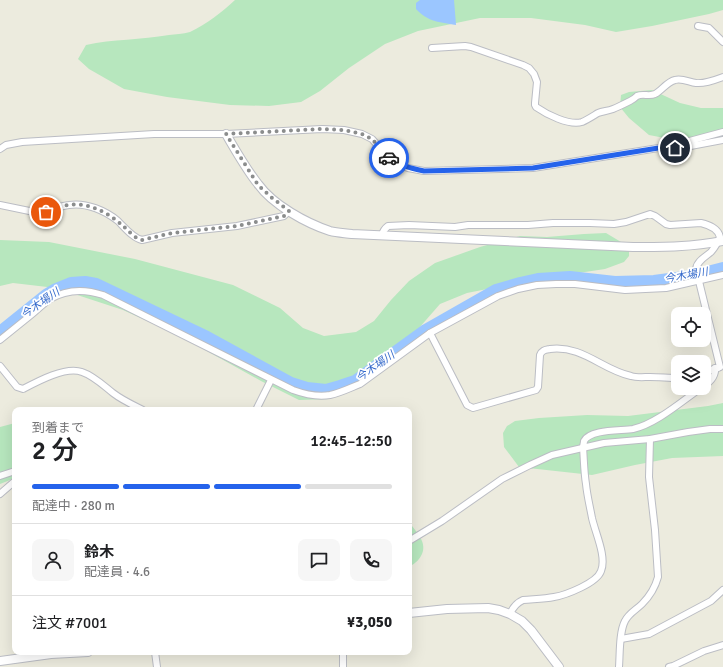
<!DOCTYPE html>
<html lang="ja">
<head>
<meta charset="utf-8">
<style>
	:root { --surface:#fff; --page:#f6f6f6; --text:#202124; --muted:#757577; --line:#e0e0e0; --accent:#2563eb }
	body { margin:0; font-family:Signika,"Noto Sans JP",sans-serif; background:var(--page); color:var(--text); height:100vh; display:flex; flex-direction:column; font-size:15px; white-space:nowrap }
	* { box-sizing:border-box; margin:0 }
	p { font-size:13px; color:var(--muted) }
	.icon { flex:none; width:22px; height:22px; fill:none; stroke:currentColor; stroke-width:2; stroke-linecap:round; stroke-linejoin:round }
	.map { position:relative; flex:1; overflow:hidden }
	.details { position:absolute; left:12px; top:407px; width:400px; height:248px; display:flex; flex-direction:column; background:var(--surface); border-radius:8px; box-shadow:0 4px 16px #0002 }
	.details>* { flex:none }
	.fabs { position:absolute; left:671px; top:307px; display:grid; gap:8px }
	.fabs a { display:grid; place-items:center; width:40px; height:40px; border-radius:8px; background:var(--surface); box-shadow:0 4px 16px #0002; font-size:20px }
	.pin { position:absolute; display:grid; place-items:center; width:34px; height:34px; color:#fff; margin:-17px; border:2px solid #fff; border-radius:50%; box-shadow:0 1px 4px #0007 }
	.courier { position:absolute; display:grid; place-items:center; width:40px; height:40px; margin:-20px; border:3px solid #2563eb; border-radius:50%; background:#fff; color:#222; box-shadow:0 1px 5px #0007 }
	.head em { font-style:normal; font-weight:600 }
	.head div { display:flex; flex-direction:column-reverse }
	.head { display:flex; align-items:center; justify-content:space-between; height:68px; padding:0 20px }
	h1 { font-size:26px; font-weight:600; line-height:30px }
	.bar { display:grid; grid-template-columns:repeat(4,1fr); gap:6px 4px; align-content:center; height:48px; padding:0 20px }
	.bar i { height:5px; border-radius:3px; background:var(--line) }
	.bar .active { background:var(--accent) }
	.bar p { grid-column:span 4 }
	.line { display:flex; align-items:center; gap:10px; padding:0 20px; border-top:1px solid var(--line) }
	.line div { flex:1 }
	.round { display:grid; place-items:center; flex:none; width:42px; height:42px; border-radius:8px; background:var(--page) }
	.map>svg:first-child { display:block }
</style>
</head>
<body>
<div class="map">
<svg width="723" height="667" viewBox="0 0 723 667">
	<rect width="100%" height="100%" fill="#ecebde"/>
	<g fill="#b7e7be">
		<path d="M235,0H723V10L709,14L652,26L616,32L585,25L531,18H480L418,31L385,44L349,68L320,91L301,102L269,106L230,105L167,97L124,89L89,69L78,59L86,45C113,39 141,40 169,35C175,34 183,34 190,32C207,24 222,12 235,0Z"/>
		<polygon points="652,90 680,103 701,108 723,108 723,140 719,142 680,141 649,135 629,118 620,107 621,95 629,92"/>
		<polygon points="606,233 621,242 629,248 629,256 624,262 605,269 538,279 467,293 440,304 412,336 376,375 359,387 329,399 299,400 261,381 180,336 123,310 56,288 13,283 0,286 0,240 49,242 135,259 233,285 280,308 303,328 324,336 356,332 374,321 391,300 409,281 435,263 480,247 520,236 547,237 584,234"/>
		<polygon points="723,403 723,456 672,458 635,465 592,475 519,467 504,447 503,433 507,426 515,421 539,418 587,415 628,416 708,406"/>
		<polygon points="15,423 15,478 0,484 0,427"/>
		<path d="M409,522C418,534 430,545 419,559C417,562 412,565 409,567Z"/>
	</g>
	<path fill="#9bc6ff" d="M420,0H454L456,25C439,22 428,22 416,9V3Z"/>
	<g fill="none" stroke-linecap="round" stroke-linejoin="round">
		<polyline stroke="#9bc6ff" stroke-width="12" points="0,332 46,295 56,289 71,283 85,282 96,284 207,337 291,383 307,388 326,390 340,386 355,381 424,331 496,290 520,283 538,279 570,277 615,282 654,281 692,276 723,268"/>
		<g stroke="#bbbdc4" stroke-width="8">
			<g id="minor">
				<polyline points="698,26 709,28 723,42"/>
				<path d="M432,48L465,46L471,47L523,65L529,68L534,74L537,82L535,103V105L536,107C546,114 569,126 582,122C587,120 593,116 598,113C603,111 608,111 613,109C618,107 624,104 630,101C632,100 635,98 637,96C643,93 649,97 655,94C662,90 667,82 675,80C682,78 689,82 696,83C705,84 715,80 723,77"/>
				<polyline points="672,147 680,148 723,140"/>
				<polyline points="0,149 6,145 22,142 154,134 226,134 322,129 344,130 362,134 372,139 388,157 398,164 408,168 424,171 533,168 671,146 723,132"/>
				<path d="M0,205L39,213C50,211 59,206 69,205C86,202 106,211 118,221C125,228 133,238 142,240L172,233L237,226L284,216L289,211"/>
				<path d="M382,235C383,231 384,229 388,226L409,225L455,227L468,225H528L553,223H590L614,224L626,222L650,214L655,216L666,224L670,225L701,223C709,225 718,228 720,237C718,243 715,247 711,252C705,257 697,261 696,269L720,367"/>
				<path d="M430,333L467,405L473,408L536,390L538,387L540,355C542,350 545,350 550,349C583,345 602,370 631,376C637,378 644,377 650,377C659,377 669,378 678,378"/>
				<path d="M0,340C10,332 21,323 31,315C37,310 43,304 50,299C67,289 85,289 103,295L293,390C304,394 318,397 330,395C340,393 350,388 360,384L430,333L498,296L518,289L537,285L556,284H575L625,290L666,288L723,275"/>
				<path d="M0,366L17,387L23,389C38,381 66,366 82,372C94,376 104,386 113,393C122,400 133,405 143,410"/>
				<polyline points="704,372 718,368"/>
				<path d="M704,386C710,382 716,377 715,368"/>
				<polyline points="256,410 271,380"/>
				<polyline points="0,476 15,471"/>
				<polyline points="0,494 15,481"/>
				<polyline points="409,541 442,521 502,479 530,465 552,455 604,443 650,439 688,432 710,429 723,429"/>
				<path d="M510,614C513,607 516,603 523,600C533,599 544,599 554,597C566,595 597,583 601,571C607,557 595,532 592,518C590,507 587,495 586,484C584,472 584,460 583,447C583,446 584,443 584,441C590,429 621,431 633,429C656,424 682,401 701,388"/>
				<polyline points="621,639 649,634 711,601 723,590"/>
				<polyline points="155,652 157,667"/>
				<polyline points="343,652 343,667"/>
				<path d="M619,667C620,654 619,632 625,621C629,613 636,610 642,604C650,596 655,588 658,577L655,530L649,477L650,439"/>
				<polyline points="669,667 673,666 704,651 723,645"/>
			</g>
		</g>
		<g stroke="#bbbdc4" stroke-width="10">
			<g id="tertiary">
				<path d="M226,134C236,151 246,169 258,184C273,205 306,223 330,231C337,233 345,233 352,234L633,247C664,247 692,247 723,241"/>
				<polyline points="409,613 447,609 488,608 499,610 510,614 522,621 531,630 559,667"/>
				<polyline points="0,661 51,654 88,652"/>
			</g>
		</g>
		<use href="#minor" stroke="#fff" stroke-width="6"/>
		<use href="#tertiary" stroke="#fff" stroke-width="8"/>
	</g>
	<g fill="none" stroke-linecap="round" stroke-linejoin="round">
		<path stroke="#8b8d8d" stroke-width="4" stroke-dasharray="0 7.2" d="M46,212C53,209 61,206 69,205C89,202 109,213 123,226C129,231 134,238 142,240L172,233L237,226L284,216L289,211L271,197L258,185L226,134L322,129L344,130L362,134L372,139L389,158"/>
		<path stroke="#2563eb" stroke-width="5" d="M389,158C401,166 410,168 424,171L533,168L671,146L675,148"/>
	</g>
	<g text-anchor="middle" stroke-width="3.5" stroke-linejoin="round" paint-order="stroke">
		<g font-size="11" font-style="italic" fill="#356acb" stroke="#fff">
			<text transform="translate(686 275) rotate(-10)" y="4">今木場川</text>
			<text transform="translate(40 303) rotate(-35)" y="4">今木場川</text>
			<text transform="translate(375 366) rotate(-35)" y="4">今木場川</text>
		</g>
	</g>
</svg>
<div class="fabs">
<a><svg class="icon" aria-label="locate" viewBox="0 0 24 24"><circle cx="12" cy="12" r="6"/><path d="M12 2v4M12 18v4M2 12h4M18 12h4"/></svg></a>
<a><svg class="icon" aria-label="layers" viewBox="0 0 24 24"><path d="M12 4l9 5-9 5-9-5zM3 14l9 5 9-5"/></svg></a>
</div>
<div class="pin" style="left:46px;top:212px;background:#ea580c"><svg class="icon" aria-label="bag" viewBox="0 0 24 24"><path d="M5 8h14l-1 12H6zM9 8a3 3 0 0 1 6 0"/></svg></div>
<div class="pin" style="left:675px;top:148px;background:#1f2937"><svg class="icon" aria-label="home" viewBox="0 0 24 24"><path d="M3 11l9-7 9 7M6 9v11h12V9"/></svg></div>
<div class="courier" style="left:389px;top:158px"><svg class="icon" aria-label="car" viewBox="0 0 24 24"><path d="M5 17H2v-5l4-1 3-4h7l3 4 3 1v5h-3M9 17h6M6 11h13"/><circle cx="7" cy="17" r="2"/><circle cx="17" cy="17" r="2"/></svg></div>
<section class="details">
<div class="head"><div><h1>2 分</h1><p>到着まで</p></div><em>12:45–12:50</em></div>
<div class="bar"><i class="active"></i><i class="active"></i><i class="active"></i><i></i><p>配達中 · 280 m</p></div>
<div class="line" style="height:72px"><a class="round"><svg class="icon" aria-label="person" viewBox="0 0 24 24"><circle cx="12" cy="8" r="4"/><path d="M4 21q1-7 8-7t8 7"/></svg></a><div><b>鈴木</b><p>配達員 · 4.6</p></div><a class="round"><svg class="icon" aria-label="chat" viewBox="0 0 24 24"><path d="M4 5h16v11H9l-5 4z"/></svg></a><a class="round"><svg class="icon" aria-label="phone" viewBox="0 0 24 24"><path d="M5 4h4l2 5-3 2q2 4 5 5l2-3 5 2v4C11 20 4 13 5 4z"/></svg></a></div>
<div class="line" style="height:52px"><div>注文 #7001</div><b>¥3,050</b></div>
</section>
</div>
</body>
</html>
